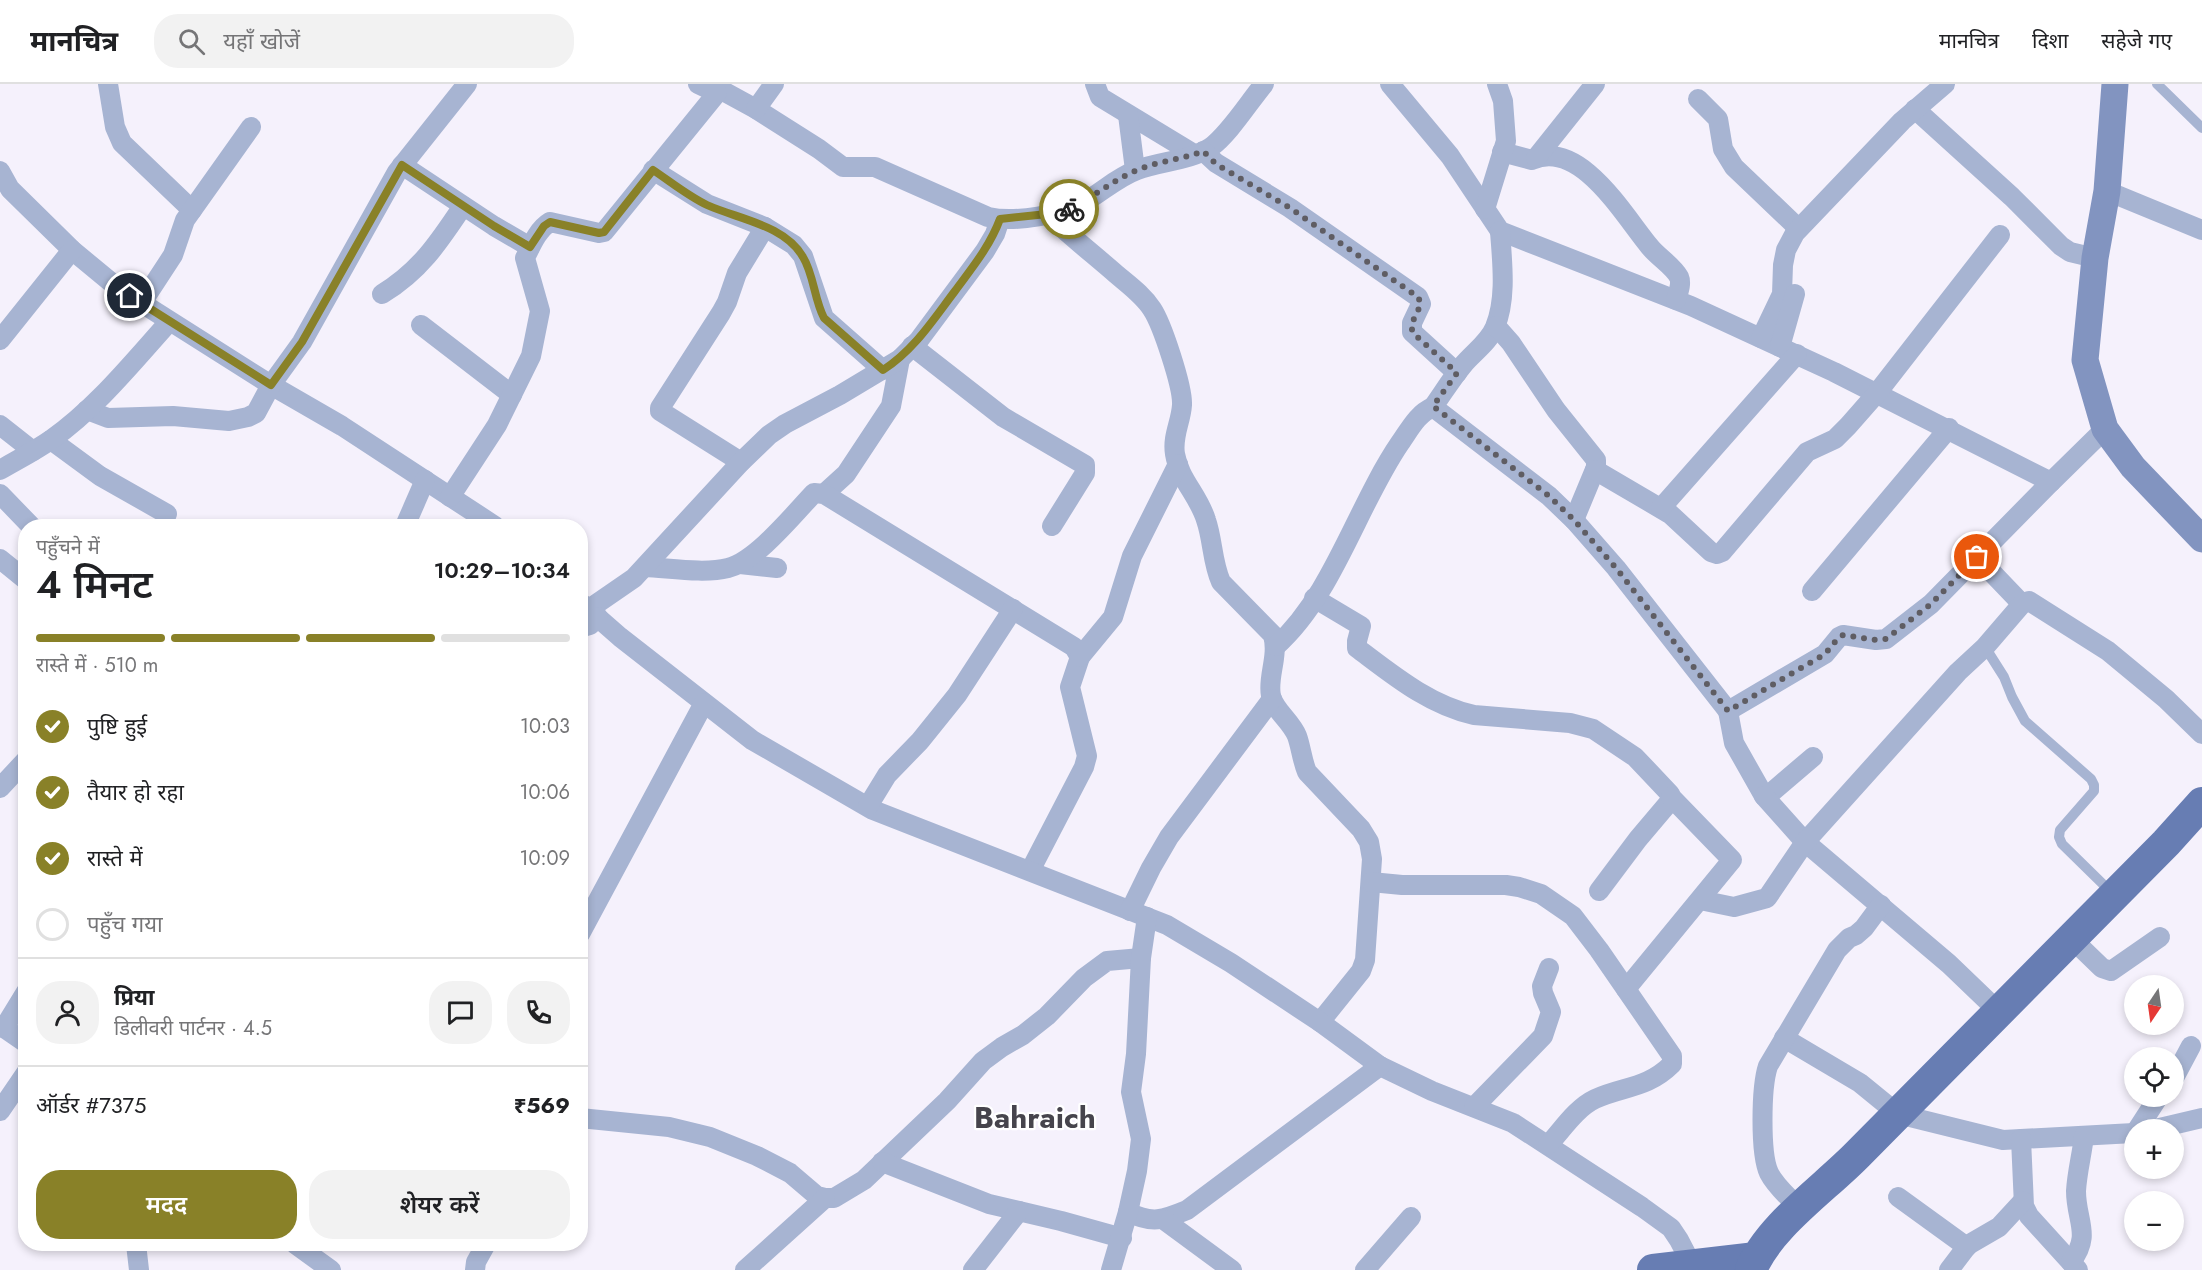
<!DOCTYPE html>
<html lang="hi">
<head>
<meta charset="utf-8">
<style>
	:root { --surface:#fff; --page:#f2f2f2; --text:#202124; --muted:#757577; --line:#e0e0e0; --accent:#898128 }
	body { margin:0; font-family:Jost,"Noto Sans Devanagari",sans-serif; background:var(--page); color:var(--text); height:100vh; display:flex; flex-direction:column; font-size:22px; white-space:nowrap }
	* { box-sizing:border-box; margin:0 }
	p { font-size:20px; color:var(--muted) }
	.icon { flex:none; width:33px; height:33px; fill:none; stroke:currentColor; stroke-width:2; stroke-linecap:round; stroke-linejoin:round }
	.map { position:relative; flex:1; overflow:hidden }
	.drawer { position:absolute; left:18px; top:435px; width:570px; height:732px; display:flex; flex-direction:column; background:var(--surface); border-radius:24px; box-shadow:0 3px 9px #0003 }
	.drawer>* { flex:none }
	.needle { width:39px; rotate:193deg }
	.buttons { position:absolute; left:2124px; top:891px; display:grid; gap:12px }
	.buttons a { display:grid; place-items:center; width:60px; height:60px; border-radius:50%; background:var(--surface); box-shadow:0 3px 9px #0003; font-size:30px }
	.pin { position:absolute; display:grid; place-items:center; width:51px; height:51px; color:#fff; margin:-26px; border:3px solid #fff; border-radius:50%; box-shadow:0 2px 6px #0007 }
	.courier { position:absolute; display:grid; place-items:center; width:60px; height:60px; margin:-30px; border:4px solid #898128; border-radius:50%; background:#fff; color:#222; box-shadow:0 2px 8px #0007 }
	.head em { font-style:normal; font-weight:600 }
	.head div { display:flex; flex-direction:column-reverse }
	.head { display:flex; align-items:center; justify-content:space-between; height:102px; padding:0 18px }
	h1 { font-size:39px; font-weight:600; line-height:45px }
	.bar { display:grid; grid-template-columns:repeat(4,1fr); gap:9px 6px; align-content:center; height:72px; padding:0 18px }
	.bar i { height:8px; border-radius:4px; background:var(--line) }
	.bar .current { background:var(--accent) }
	.bar p { grid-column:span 4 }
	.line { display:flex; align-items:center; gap:15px; padding:0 18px; border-top:2px solid var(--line) }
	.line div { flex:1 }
	.round { display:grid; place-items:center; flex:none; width:63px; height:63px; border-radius:24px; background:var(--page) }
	ol { padding:0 18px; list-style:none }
	li { display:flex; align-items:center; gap:18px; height:66px }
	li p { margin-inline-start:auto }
	li .icon { padding:6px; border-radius:50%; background:var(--accent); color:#fff; stroke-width:4 }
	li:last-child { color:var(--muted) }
	li i { width:33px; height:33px; border:3px solid var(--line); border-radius:50% }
	.primary-button { display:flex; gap:12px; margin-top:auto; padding:12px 18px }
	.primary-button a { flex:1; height:69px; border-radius:24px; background:var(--accent); color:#fff; font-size:24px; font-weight:600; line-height:69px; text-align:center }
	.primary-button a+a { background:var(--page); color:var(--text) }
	header { display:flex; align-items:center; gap:36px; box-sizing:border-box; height:84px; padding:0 30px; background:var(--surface); border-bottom:2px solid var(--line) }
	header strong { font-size:28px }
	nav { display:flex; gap:33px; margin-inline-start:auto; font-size:21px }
	.search { width:420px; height:54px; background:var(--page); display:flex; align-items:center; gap:15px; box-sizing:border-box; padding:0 21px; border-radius:24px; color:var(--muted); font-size:22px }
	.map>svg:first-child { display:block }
</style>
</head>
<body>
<header>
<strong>मानचित्र</strong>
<div class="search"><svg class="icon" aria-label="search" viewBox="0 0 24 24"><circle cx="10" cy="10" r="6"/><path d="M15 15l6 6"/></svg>यहाँ खोजें</div>
<nav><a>मानचित्र</a><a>दिशा</a><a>सहेजे गए</a></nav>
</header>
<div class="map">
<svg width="2202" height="1186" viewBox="0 0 2202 1186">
	<rect width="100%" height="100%" fill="#f5f1fc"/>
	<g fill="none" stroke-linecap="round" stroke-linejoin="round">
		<g stroke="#a7b4d2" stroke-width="10">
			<polyline points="2157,0 2202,44"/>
			<polyline points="1985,563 2004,593 2012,613 2025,637 2091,695 2094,701 2094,707 2060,746 2059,753 2062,760 2112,809"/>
		</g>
		<g stroke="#a7b4d2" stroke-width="20">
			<polyline points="108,0 115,43 122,59 192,126"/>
			<polyline points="1095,0 1100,13 1194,70"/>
			<polyline points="1390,0 1450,72 1500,147 1691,222 1834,288 2051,398 2105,345"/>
			<path d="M717,9L723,7L756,25L819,65L843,83H875L988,133C1015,139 1062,131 1086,117C1103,107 1118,93 1137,86C1160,77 1190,77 1211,63C1229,50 1249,18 1264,0"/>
			<polyline points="1698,15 1718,35 1723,65 1734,83 1798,144"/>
			<polyline points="756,25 774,0"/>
			<polyline points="1915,25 2012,113 2061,162 2070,168 2095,174"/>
			<polyline points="1128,31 1135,86"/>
			<polyline points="1203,67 1216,79 1290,124 1418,213 1421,220 1412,239 1412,248 1457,289"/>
			<path d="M1502,68L1532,76C1580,54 1624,132 1650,163C1658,173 1673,182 1679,193C1682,200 1678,209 1676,216"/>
			<polyline points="1536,74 1595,0"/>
			<polyline points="402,81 494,142 530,163"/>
			<polyline points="653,86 707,120 765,143 794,161 803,172 824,234 883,286"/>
			<polyline points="0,87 10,105 72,166 118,204 271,301 342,342 495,442"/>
			<polyline points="2107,107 2202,146"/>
			<polyline points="1485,125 1506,57 1503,17 1497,0"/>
			<path d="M1047,130C1069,151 1093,170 1116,190C1129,201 1143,211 1152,225C1162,240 1183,303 1182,321C1181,338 1172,352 1175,370C1179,395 1199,412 1206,436C1213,456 1212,478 1221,498L1273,551C1279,573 1267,593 1271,612C1275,627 1291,637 1297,652C1301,663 1302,676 1307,688L1361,745L1369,758L1372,775L1365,876L1361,887L1320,938"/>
			<path d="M1500,147C1502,177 1507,214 1495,243C1489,258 1473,269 1463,281C1452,294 1443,309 1433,323L1549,412L1574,436L1616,484L1728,627L1825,570L1839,553L1843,551L1876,556L1886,555L1931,520L2051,398"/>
			<path d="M382,210C420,187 439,158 463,122"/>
			<polyline points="141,220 173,171 185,136 251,43"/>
			<polyline points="421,241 512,311"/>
			<polyline points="1496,242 1511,259 1556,326 1596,376 1596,383 1574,436"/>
			<polyline points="1761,254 1782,210 1783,181 1786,166 1795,149 1902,37 1945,0"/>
			<polyline points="0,256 72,166"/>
			<polyline points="912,262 1003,333 1085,381 1085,389 1052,442"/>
			<polyline points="1780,263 1795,210"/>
			<polyline points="87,326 108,334 173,332 229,337 248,333 256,329 271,301 302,258 397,88 467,0"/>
			<polyline points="0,341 33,367"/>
			<polyline points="51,356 100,392 167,430"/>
			<polyline points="741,378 660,327 660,324 721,229 727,218 737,189 765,143"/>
			<path d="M0,386C17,376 35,367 52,355C97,323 132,279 169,238"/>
			<polyline points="1595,386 1670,430 1711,468 1717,470 1722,468 1807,368 1835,355 1848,342 1877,309 2000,151"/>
			<polyline points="0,410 31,442"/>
			<polyline points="824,410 846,390 891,322 900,275"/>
			<path d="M450,413L497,341L531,272L540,227L525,174C531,162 538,145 550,138L599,149L604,148L717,9L698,0"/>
			<polyline points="1661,424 1797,270"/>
			<polyline points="405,442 425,396"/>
			<polyline points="1977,473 2022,520"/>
			<polyline points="0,475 26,496"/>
			<polyline points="740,480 777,484"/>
			<path d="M645,483C669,484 704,490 728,484C756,477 793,431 814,409L824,410L1074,563L1080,573L1070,603L1087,672L1084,683L1030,787"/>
			<polyline points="1812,507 1949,344"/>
			<path d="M1314,514L1361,542L1357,557V564C1393,591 1429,621 1474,631L1570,639L1593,645L1635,673L1670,710L1671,716L1638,755L1599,807"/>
			<polyline points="580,518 620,553 752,656 873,726 1167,841 1231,879 1320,938 1380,982 1432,1007 1513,1039 1642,1123 1671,1144 1679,1156 1692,1181"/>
			<polyline points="589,525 634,494 741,378 769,351 785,340 840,311 900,275 919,256 985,167 995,150 1000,135"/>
			<polyline points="580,544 590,541 598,533"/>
			<path d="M1276,562C1333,511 1357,422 1400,359C1410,345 1417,330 1433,323"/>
			<polyline points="1080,573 1113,533 1132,472 1178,380"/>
			<polyline points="1728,627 1734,659 1764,712 1772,708 1813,673"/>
			<polyline points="0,704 26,676"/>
			<polyline points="1764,712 1805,758 1949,880 1999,928"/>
			<polyline points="868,722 887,691 920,657 957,611 1013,525"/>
			<path d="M1371,798L1402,801H1506L1519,803L1541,810L1573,832L1599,866L1672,972V980C1647,1005 1623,1002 1595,1015C1576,1024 1562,1046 1548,1061"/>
			<polyline points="1700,816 1734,823 1767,814 1805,758 1958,588 1985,563 2022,520 2029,517 2108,567 2166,615 2202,650"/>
			<polyline points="1130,827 1151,784 1169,753 1272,615"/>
			<polyline points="580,850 704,619"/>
			<polyline points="2071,854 2102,884 2111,887 2160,853"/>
			<polyline points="1626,905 1732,776 1671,713"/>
			<polyline points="0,941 26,959"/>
			<polyline points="4,944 26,908"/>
			<polyline points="1784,954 1860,999 1898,1030 2003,1056 2134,1049"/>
			<polyline points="2174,994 2191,962"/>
			<polyline points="1474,1023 1543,952 1551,928 1543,909 1542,902 1549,884"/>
			<polyline points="0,1027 26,989"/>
			<polyline points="580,1034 669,1043 710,1053 757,1072 790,1089 817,1112 825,1114 834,1114 864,1096 947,1017 983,977 1002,963 1023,951 1047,932 1084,894 1107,877 1141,874"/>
			<polyline points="2137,1046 2159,1012"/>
			<polyline points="2151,1046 2202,1034"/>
			<polyline points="2021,1055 2024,1122 2029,1132 2078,1186"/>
			<polyline points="882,1078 989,1120 1061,1137 1122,1154"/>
			<polyline points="1898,1113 1967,1163"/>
			<path d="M1800,1125C1790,1114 1776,1103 1769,1089C1760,1070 1761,1003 1768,982L1837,866L1849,854L1856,851L1864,844L1881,821"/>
			<path d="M1128,1128C1152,1140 1163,1136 1187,1126L1380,982"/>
			<polyline points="1164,1136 1232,1186"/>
			<polyline points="136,1160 139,1186"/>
			<polyline points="295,1160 331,1186"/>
			<path d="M2071,1178C2092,1151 2076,1137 2076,1107C2077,1089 2082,1070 2084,1052"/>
			<polyline points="475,1186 476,1178 486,1160"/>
			<polyline points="745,1186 825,1114"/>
			<polyline points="973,1186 1019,1127"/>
			<polyline points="1111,1186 1128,1128 1137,1087 1141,1055 1131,1008 1136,970 1141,874 1147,833"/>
			<polyline points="1365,1186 1411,1133"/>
			<polyline points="1949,1186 1968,1161 1999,1143 2023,1117"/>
		</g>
		<polyline stroke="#8294c0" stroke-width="27" points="2115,0 2107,107 2095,174 2085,276 2105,345 2133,383 2202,455"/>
		<g stroke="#677db3" stroke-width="32">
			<polyline points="1653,1186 1756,1174"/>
			<path d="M1751,1186C1769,1142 1825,1104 1858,1070C1961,966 2063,863 2166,759L2202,719"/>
		</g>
	</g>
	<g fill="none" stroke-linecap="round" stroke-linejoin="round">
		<path stroke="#5f5d63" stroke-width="6" stroke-dasharray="0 10.8" d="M1069,125C1092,114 1112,97 1135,87C1157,77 1181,76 1203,67L1216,80L1290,124L1418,213L1421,220L1412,239V248L1457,289L1433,322L1549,412L1574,436L1616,484L1728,627L1825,570L1839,553L1843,551L1876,556L1886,555L1931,520L1977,473"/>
		<path stroke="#898128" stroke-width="8" d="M130,212L271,301L302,258L402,81L494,142L530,163L544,142L550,138L599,149L604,148L653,86C671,98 688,112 707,121C738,135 785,141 803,173C814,191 814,215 824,234L883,286C914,266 933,236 955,207C972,184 990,162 1000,135L1047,130L1069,125"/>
	</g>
	<g text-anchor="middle" stroke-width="4.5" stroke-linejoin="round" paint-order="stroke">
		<g font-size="30" font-weight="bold" fill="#46444c" stroke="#fff">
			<text x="1035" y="1044">Bahraich</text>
		</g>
	</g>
</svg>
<div class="buttons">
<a><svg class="needle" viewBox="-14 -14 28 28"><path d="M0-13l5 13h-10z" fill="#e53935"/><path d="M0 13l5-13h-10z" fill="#757577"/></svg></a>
<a><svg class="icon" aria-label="locate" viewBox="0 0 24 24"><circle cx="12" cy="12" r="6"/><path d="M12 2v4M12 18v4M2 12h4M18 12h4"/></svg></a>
<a>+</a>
<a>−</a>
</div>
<div class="pin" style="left:1977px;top:473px;background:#ea580c"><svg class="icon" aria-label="bag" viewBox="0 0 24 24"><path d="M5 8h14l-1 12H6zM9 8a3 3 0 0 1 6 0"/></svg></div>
<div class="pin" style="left:130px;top:212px;background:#1f2937"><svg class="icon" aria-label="home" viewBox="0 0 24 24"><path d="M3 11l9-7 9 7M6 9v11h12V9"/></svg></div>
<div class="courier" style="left:1069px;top:125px"><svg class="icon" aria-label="bike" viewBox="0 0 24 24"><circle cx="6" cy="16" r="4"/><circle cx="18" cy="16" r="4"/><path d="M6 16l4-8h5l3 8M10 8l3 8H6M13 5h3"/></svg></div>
<section class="drawer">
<div class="head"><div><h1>4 मिनट</h1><p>पहुँचने में</p></div><em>10:29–10:34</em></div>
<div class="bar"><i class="current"></i><i class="current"></i><i class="current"></i><i></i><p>रास्ते में · 510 m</p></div>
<ol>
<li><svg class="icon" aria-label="check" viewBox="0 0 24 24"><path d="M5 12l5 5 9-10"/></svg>पुष्टि हुई<p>10:03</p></li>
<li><svg class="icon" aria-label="check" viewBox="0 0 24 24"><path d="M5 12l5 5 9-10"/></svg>तैयार हो रहा<p>10:06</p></li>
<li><svg class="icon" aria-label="check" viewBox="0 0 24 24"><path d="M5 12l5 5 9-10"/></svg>रास्ते में<p>10:09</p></li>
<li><i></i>पहुँच गया</li>
</ol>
<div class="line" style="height:108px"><a class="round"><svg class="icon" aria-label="person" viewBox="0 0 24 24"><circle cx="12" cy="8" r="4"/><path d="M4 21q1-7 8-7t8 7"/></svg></a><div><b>प्रिया</b><p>डिलीवरी पार्टनर · 4.5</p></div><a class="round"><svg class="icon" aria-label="chat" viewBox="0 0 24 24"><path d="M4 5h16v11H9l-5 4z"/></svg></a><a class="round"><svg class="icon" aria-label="phone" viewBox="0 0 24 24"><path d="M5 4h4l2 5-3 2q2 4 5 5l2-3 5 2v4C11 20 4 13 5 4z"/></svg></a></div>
<div class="line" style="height:78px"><div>ऑर्डर #7375</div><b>₹569</b></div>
<div class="primary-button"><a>मदद</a><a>शेयर करें</a></div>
</section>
</div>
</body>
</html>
